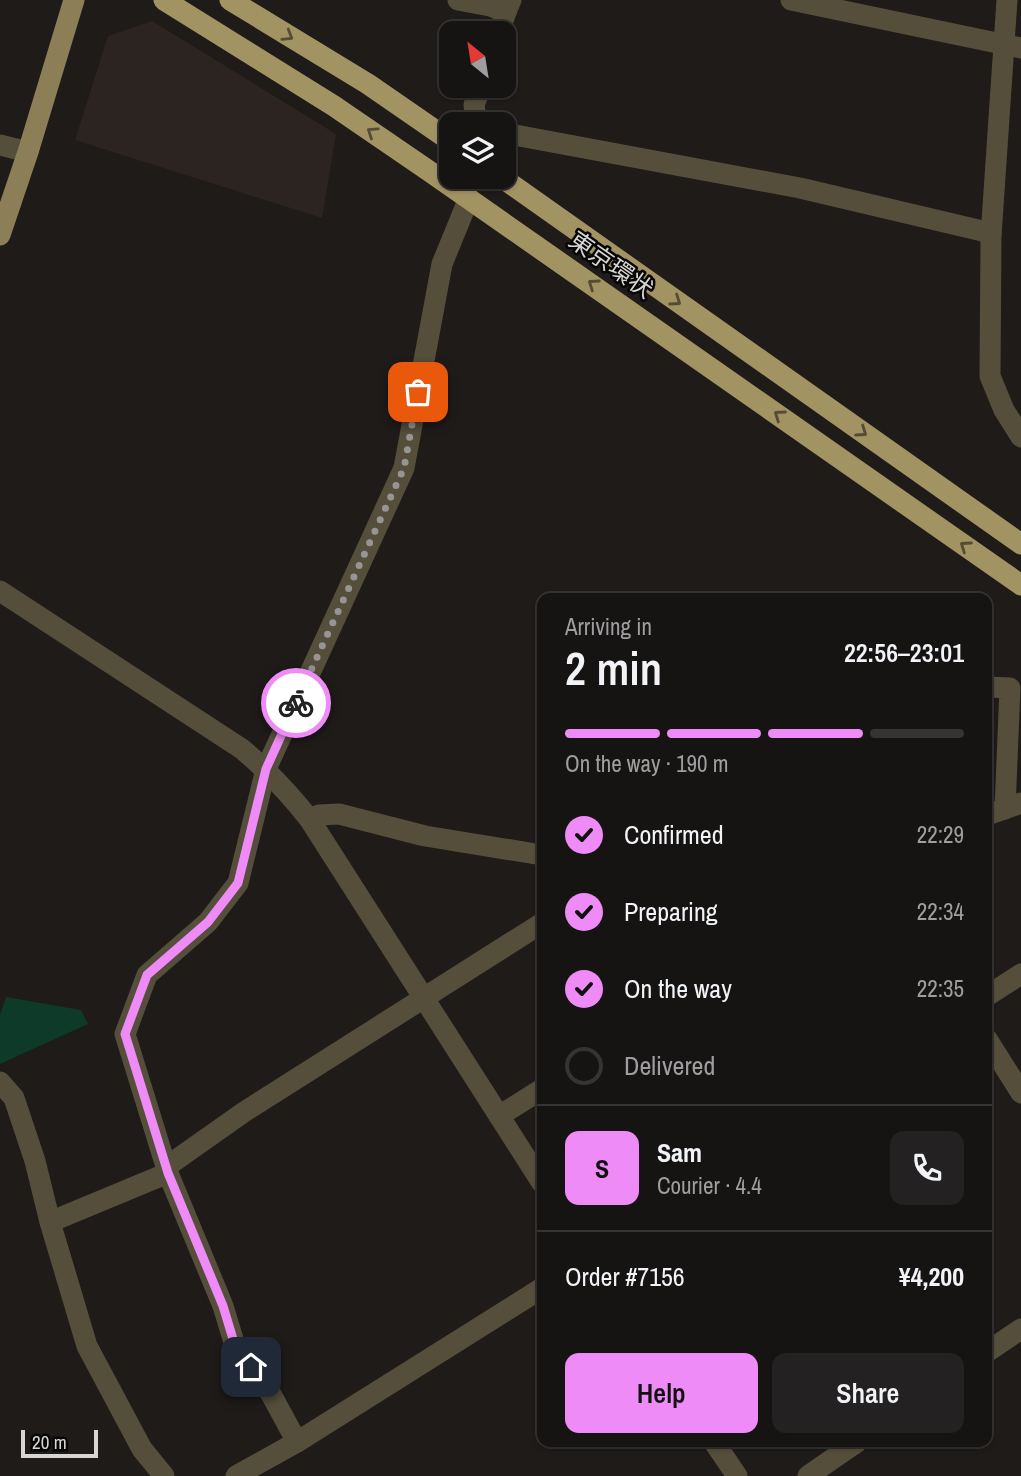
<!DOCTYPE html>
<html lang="en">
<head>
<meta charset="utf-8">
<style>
	:root { --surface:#161413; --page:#232121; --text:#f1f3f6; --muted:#9e9ea0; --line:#353333; --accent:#ef8bf7 }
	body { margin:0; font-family:"Archivo Narrow","Noto Sans JP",sans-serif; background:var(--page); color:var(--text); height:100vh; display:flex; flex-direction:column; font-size:26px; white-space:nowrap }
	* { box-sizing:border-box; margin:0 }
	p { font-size:23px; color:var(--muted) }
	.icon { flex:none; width:38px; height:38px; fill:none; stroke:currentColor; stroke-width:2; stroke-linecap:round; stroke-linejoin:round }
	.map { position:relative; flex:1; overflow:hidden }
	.drawer { position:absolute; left:537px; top:593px; width:455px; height:854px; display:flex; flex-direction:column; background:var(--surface); border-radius:14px; box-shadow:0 2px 5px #0004,0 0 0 2px var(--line) }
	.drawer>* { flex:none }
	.needle { width:46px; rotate:330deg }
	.controls { position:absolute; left:439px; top:21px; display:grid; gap:14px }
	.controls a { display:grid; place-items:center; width:77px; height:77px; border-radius:14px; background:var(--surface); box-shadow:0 2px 5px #0004,0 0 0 2px var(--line); font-size:35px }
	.scale { position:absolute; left:21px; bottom:18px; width:77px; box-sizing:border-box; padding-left:7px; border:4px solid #d8d6d5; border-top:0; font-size:19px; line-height:24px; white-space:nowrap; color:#d8d6d5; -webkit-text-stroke:5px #070606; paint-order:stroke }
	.pin { position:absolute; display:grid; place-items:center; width:60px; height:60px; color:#fff; margin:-30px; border-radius:14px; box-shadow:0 4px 10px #0006 }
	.courier { position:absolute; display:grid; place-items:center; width:70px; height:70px; margin:-35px; border:5px solid #ef8bf7; border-radius:50%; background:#fff; color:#222; box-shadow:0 2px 9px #0007 }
	.head em { font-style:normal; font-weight:600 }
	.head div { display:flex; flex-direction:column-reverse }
	.head { display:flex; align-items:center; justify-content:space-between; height:119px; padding:0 28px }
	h1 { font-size:46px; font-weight:600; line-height:52px }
	.bar { display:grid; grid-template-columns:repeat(4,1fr); gap:10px 7px; align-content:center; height:84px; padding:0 28px }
	.bar i { height:9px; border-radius:5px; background:var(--line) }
	.bar .current { background:var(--accent) }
	.bar p { grid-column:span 4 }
	.line { display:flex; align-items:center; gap:18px; padding:0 28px; border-top:2px solid var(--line) }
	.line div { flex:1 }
	.round { display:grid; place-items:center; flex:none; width:74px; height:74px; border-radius:14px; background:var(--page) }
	ol { padding:0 28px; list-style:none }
	li { display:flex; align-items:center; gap:21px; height:77px }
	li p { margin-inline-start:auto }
	li .icon { padding:7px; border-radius:50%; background:var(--accent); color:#111; stroke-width:4 }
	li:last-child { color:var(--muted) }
	li i { width:38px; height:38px; border:4px solid var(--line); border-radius:50% }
	.action { display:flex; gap:14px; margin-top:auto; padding:14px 28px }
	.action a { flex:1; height:80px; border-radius:14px; background:var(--accent); color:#111; font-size:28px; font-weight:600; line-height:80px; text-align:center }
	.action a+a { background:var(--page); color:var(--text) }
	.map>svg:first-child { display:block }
</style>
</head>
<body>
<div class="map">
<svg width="1021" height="1476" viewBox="0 0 1021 1476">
	<rect width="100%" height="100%" fill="#1e1b19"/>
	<polygon fill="#2c2420" points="152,21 336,134 322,218 75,140 108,36"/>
	<polygon fill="#0d3a29" points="6,997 81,1010 88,1024 0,1064 0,1015"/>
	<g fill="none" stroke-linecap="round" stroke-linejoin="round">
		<g stroke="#544e3a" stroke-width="21">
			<polyline points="458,0 490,6 506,12 511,0"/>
			<polyline points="791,0 1021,48"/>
			<polyline points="1007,0 991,236 990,376 1004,410 1021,437"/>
			<polyline points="499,33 506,12"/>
			<polyline points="477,124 474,105 481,86"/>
			<polyline points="504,133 800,188 991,233"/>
			<polyline points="0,145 28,152"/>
			<path d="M0,591L242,749C268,771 289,793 310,820L542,1183"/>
			<polyline points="987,687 1010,688 1005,809"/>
			<polyline points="987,815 1021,803"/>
			<polyline points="310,820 319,815 339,814 425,836 542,855"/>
			<polyline points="987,996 1021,974"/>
			<polyline points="987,1039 1021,1093"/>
			<polyline points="0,1082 14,1098 35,1161 50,1222 87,1346 142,1449 164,1476"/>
			<polyline points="499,1116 542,1089"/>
			<polyline points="166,1167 244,1112 542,923"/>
			<polyline points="50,1222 168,1173"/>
			<polyline points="987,1352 1021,1329"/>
			<polyline points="297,1442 266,1385 236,1349 223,1306 168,1173 125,1034 147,975 208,922 238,883 266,769 404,468 442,264 469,198"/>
			<polyline points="714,1442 737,1476"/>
			<polyline points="236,1476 297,1442 542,1288"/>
			<polyline points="808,1476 857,1442"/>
		</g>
		<polyline stroke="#8c7f57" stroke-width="21" points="0,235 28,152 74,0"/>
		<g stroke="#a29362" stroke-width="21">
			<polyline points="164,0 334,106 429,171 1021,585"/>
			<polyline points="230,0 368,84 452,142"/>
			<polyline points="501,177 1021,544"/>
		</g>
	</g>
	<defs><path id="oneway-chevron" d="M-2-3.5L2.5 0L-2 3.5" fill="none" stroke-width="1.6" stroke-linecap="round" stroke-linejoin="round" transform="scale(1.75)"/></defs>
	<g stroke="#544c34">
		<use href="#oneway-chevron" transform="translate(288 36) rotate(32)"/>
		<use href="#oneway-chevron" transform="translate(372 132) rotate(-146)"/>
		<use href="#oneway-chevron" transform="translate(593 284) rotate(-145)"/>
		<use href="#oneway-chevron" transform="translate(676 301) rotate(35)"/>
		<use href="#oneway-chevron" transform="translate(779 415) rotate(-145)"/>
		<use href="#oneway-chevron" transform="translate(862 432) rotate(35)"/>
		<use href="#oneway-chevron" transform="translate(965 546) rotate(-145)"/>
	</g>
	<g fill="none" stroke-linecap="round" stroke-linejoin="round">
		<polyline stroke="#979593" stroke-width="7" stroke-dasharray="0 12.6" points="296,703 404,468 418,392"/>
		<polyline stroke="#ef8bf7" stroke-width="9" points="251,1367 236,1349 223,1306 168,1173 125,1034 147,975 208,922 238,883 266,769 296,703"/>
	</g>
	<g text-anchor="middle" stroke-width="5" stroke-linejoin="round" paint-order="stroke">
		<g font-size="24" fill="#d8d6d5" stroke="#070606">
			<text transform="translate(611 265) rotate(35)" y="8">東京環状</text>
		</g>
	</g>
</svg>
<div class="controls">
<a><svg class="needle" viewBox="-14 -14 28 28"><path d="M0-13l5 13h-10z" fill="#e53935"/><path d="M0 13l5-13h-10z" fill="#9e9ea0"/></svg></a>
<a><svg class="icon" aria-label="layers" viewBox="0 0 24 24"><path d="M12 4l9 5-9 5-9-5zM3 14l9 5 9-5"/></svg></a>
</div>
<div class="scale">20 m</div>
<div class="pin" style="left:418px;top:392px;background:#ea580c"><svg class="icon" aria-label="bag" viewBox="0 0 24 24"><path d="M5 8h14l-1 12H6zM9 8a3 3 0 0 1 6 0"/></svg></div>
<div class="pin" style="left:251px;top:1367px;background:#1f2937"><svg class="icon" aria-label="home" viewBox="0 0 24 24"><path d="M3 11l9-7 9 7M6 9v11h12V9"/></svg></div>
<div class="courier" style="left:296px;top:703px"><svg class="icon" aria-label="bike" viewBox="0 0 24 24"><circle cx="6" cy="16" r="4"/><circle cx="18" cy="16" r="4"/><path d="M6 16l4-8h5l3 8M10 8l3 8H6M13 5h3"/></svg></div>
<section class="drawer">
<div class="head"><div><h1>2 min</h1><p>Arriving in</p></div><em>22:56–23:01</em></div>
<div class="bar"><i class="current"></i><i class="current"></i><i class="current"></i><i></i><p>On the way · 190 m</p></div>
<ol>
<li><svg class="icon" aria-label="check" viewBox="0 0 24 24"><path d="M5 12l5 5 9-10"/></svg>Confirmed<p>22:29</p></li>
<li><svg class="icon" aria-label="check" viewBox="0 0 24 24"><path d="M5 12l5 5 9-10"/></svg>Preparing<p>22:34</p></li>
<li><svg class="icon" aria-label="check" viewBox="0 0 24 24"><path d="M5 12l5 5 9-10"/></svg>On the way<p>22:35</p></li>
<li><i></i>Delivered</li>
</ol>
<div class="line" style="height:126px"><b class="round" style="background:var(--accent);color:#111">S</b><div><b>Sam</b><p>Courier · 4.4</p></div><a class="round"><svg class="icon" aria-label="phone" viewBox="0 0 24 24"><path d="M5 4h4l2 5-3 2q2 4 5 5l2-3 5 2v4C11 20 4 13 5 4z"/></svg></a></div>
<div class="line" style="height:91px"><div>Order #7156</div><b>¥4,200</b></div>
<div class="action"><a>Help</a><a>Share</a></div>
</section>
</div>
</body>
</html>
